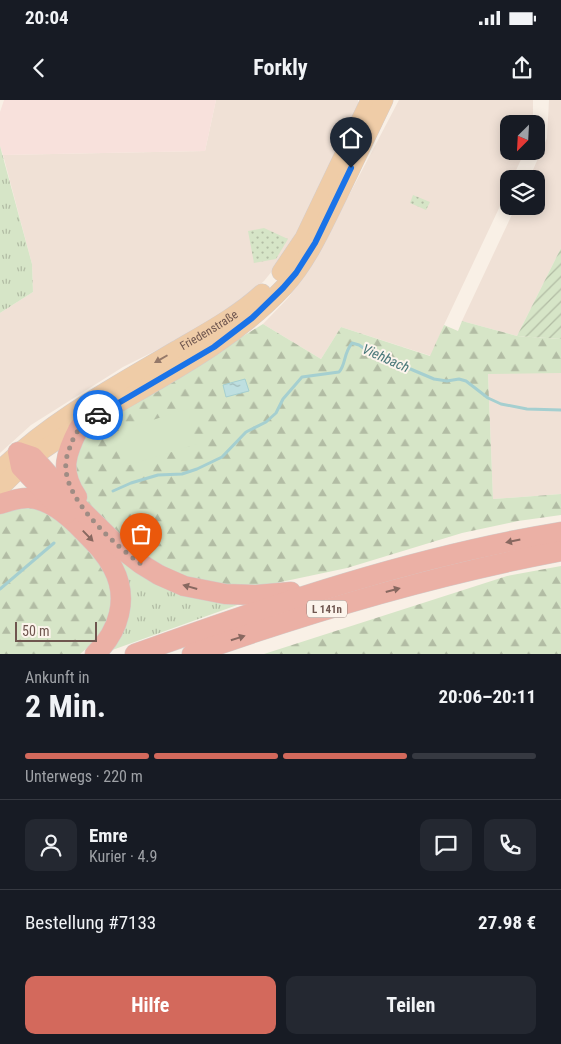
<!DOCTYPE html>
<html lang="de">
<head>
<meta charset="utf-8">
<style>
	:root { --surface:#171b24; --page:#242831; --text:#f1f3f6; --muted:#9ea1a6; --line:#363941; --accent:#d3695c }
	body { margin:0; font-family:"Roboto Condensed",sans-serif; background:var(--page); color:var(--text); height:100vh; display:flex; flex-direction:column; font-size:19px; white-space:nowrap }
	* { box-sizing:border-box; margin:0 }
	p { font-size:16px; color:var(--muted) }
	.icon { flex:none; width:28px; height:28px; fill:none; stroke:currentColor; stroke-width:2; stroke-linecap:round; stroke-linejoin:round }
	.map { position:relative; height:554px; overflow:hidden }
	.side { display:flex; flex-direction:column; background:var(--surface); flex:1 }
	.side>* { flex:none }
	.needle { width:32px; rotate:204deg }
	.buttons { position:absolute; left:500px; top:15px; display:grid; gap:10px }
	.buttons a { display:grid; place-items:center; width:45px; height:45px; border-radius:10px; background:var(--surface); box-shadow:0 2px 12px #0003; font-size:25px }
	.scale { position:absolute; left:15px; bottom:12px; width:82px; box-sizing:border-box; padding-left:5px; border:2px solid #6f564f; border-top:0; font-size:14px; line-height:18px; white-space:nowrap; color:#6f564f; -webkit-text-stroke:4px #fcf4ec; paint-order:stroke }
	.pin { position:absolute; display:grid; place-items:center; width:42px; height:42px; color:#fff; margin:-51px -21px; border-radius:50% 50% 50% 0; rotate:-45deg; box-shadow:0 0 5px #0007 }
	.pin .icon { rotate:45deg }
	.courier { position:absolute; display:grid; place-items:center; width:50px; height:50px; margin:-25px; border:4px solid #1a73e8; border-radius:50%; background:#fff; color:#222; box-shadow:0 1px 6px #0007 }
	.summary em { font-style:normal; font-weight:700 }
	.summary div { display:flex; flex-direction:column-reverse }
	.summary { display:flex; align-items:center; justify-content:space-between; height:85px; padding:0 25px }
	h1 { font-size:32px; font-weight:700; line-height:38px }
	.bar { display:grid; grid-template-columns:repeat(4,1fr); gap:8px 5px; align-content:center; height:60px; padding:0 25px }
	.bar i { height:6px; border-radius:4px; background:var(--line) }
	.bar .active { background:var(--accent) }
	.bar p { grid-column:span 4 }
	.line { display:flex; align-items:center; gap:12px; padding:0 25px; border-top:1px solid var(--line) }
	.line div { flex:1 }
	.round { display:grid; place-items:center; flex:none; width:52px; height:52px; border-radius:10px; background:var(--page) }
	.primary-button { display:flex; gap:10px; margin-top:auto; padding:10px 25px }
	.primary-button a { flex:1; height:58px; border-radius:10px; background:var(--accent); color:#fff; font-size:20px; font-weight:700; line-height:58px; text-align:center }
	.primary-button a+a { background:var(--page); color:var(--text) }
	.status { display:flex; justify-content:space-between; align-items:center; height:35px; padding:0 25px; background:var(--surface); direction:ltr }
	.status svg { height:14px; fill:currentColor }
	header { display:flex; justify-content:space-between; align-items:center; height:65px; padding:0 25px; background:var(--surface); font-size:22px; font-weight:700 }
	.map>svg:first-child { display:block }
</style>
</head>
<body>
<div class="status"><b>20:04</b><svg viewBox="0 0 49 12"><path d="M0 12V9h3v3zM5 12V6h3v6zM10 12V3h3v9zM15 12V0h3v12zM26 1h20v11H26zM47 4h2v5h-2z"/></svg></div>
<header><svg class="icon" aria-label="back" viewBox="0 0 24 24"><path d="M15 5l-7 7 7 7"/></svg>Forkly<svg class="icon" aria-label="share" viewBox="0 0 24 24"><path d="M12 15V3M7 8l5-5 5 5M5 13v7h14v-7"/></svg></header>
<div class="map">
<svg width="561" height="554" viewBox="0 0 561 554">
	<defs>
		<pattern id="grass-tufts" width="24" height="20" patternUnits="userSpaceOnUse" patternTransform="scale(1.25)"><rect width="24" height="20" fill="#d6e5c7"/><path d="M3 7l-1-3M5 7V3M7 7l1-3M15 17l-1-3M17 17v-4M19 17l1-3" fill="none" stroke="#b2bca4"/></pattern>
		<pattern id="forest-firs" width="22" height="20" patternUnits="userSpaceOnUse" patternTransform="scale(1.25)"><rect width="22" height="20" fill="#d6e5c7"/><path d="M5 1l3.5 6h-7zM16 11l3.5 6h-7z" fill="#b2bca4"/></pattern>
		<pattern id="park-dots" width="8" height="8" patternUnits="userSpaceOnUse" patternTransform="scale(1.25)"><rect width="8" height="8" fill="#d6e5c7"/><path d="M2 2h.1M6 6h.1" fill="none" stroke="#b2bca4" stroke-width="1.8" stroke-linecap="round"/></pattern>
		<pattern id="garden-furrows" width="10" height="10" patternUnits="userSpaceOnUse" patternTransform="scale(1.25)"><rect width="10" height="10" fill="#d6e5c7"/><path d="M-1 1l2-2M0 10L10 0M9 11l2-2" fill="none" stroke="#b2bca4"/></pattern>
		<pattern id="water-ripples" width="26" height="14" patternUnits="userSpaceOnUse" patternTransform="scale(1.25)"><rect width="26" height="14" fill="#bedfe0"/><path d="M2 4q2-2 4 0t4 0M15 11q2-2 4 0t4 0" fill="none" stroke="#9fb8b8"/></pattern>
	</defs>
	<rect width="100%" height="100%" fill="#f9f0e6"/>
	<g fill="#f0e1d6">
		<polygon points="216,0 358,0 359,5 294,144 264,181 244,199 197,230 123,267 31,325 0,353 0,213 33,192 32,164 3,55 205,51"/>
		<polygon points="399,0 533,0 533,24 509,24 509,51 525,51 512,79 509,79 509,87 444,225 431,256 341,227 321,259 263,224 289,197 327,137"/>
		<polygon points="549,0 561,0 561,148 517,236 462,221 516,106 536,106 536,79 529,79 547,38"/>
		<polygon points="488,273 561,273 561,394 493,399"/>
	</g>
	<polygon fill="#f8e1dc" points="4,0 216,0 205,51 3,55 0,46 0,12"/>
	<g fill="url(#grass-tufts)">
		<polygon points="0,46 32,164 33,192 0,213"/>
		<polygon points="43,376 254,499 104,553"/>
	</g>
	<g fill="url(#forest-firs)">
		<polygon points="462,221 517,236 561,239 561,273 488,274 493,399 561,394 561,415 518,421 462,433 347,468 262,486 225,486 189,479 155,464 131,448 84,401 70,370 87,331 263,224 321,259 341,227 430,256 444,225 458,231"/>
		<path d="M7,406L49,408C60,420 72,432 84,444C89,449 96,454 99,460C122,497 112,529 80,554H0V410Z"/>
		<polygon points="561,466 561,554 264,554 507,476"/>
	</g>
	<g fill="url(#park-dots)">
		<polygon points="413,95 430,102 426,110 410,103"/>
		<polygon points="264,128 288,139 276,159 254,163 248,131"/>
	</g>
	<polygon fill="url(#garden-furrows)" points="561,148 561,239 517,236"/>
	<polygon fill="#d6e5c7" points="187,309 197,344 123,367 112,333"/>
	<polygon fill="url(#water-ripples)" stroke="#a5cfd0" points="245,279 249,291 226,297 223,285"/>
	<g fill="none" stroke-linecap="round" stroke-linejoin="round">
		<g stroke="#a5cfd0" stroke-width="3">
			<path d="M113,391L131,383L158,375L182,374L197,369L222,357L246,332L266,322L276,313L283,299L302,277L339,272C346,265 343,254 352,243L359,245L368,251L434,279L447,281L459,279L466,281L488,298L501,304L527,309L561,310"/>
			<polyline points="0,489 54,443"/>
		</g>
		<g stroke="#d4ccca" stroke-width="19">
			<g id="major">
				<polyline points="281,172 304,138 370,0"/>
				<path id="s1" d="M0,370C51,320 115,286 176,250C205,233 237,216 262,193"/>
				<path d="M0,388C11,378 21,366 33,357C115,297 214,262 284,187C308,161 322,128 338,96C353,64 369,32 384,0"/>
			</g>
		</g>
		<g stroke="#d4ccca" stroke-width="21">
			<g id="highway">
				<path d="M77,397C59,371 66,353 79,328"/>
				<path d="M0,404C10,401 19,397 30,398C51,400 70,417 84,432C95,443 106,454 113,468C129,498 119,532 95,554"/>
				<polyline points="66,414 21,367 18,352 33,357 70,399 119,447 141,464 159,475 184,486 225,494 256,495 291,492"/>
				<path d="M135,554C274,504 415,456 561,432"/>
				<path d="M192,554C312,511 435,475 561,451"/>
			</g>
		</g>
		<use href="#major" stroke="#efcca7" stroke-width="18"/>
		<use href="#highway" stroke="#ebb0a5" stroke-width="20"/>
	</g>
	<defs><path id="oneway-solid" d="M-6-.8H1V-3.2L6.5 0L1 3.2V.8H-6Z" transform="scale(1.25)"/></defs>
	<use fill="#957969" href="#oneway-solid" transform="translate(161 259) rotate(150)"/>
	<g fill="#886860">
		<use href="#oneway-solid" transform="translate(88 436) rotate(46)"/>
		<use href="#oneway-solid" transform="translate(513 441) rotate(168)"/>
		<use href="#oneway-solid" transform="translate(190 487) rotate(-164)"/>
		<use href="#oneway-solid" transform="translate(393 490) rotate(-15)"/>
		<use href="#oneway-solid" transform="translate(238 538) rotate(-18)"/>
	</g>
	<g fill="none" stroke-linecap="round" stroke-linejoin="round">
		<path stroke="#9f8c84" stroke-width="5" stroke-dasharray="0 9" d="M98,315C81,325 75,331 69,350C67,355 65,362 66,369C67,402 116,446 141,464"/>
		<polyline stroke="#1a73e8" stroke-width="6" points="98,315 214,247 252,218 283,188 296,173 315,143 351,68"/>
	</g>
	<g text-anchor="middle" stroke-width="4" stroke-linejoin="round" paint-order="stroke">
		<rect fill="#fcf4ec" stroke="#99857e" stroke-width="1" x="307" y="500.5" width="40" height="17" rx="4"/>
		<g font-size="11" font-weight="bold" fill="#6f564f">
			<text x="327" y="513">L 141n</text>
		</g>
		<g font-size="12" fill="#6f564f" stroke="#fcf4ec">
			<text dy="4" stroke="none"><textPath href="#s1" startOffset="252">Friedenstraße</textPath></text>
		</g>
		<g font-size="14" font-style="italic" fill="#487779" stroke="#fcf4ec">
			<text transform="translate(386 258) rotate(24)" y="5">Viehbach</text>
		</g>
	</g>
</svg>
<div class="buttons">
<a><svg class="needle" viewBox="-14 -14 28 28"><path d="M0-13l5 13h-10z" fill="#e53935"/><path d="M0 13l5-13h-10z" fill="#9ea1a6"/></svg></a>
<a><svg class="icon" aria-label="layers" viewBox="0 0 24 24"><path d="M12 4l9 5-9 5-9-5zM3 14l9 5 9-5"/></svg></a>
</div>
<div class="scale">50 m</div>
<div class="pin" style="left:141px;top:464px;background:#ea580c"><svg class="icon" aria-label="bag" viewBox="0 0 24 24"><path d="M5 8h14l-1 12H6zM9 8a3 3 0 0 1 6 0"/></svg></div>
<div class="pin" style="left:351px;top:68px;background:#1f2937"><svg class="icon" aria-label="home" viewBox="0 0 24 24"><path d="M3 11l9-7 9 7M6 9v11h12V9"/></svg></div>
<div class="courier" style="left:98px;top:315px"><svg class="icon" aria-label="car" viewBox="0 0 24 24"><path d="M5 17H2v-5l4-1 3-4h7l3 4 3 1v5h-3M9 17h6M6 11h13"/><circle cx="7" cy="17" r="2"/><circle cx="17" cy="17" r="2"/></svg></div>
</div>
<section class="side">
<div class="summary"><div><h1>2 Min.</h1><p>Ankunft in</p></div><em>20:06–20:11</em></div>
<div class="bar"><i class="active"></i><i class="active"></i><i class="active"></i><i></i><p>Unterwegs · 220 m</p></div>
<div class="line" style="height:90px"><a class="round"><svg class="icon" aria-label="person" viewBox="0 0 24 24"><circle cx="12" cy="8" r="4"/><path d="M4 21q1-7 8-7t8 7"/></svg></a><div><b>Emre</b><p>Kurier · 4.9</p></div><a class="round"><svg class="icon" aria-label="chat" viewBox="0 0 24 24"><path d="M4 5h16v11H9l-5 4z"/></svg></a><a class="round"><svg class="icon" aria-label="phone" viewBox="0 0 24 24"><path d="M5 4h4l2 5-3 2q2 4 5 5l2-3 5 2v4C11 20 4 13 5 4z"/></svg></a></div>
<div class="line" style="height:65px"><div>Bestellung #7133</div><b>27.98 €</b></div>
<div class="primary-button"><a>Hilfe</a><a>Teilen</a></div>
</section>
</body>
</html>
